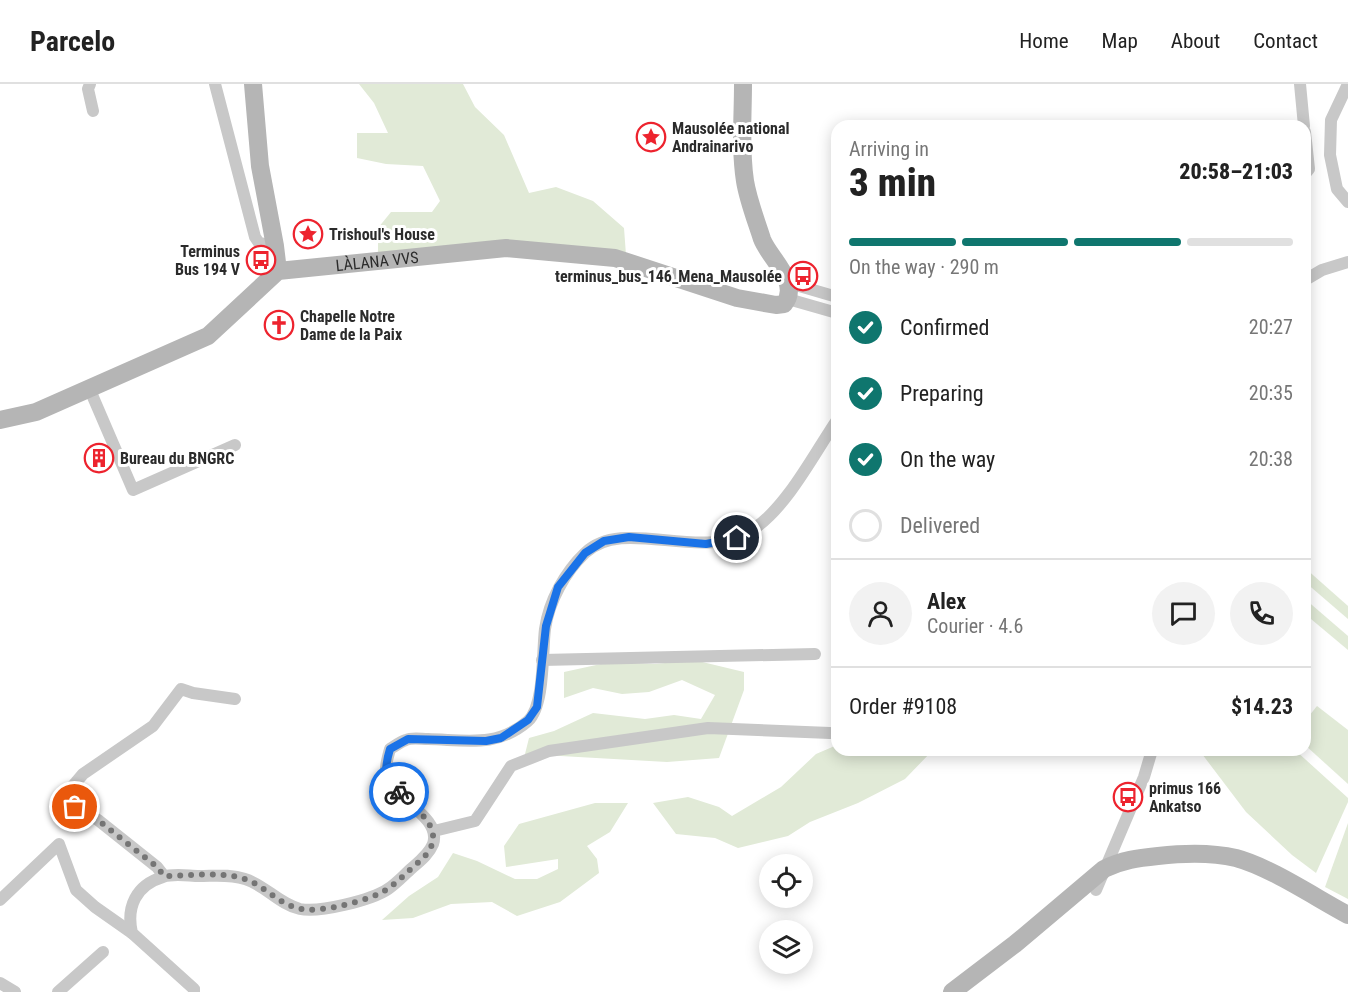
<!DOCTYPE html>
<html lang="en">
<head>
<meta charset="utf-8">
<style>
	:root { --surface:#fff; --page:#f2f2f2; --text:#222; --muted:#767676; --line:#e0e0e0; --accent:#0f766e }
	body { margin:0; font-family:"Roboto Condensed",sans-serif; background:var(--page); color:var(--text); height:100vh; display:flex; flex-direction:column; font-size:22px; white-space:nowrap }
	* { box-sizing:border-box; margin:0 }
	p { font-size:20px; color:var(--muted) }
	.icon { flex:none; width:33px; height:33px; fill:none; stroke:currentColor; stroke-width:2; stroke-linecap:round; stroke-linejoin:round }
	.map { position:relative; flex:1; overflow:hidden }
	.panel { position:absolute; left:831px; top:36px; width:480px; height:636px; display:flex; flex-direction:column; background:var(--surface); border-radius:18px; box-shadow:0 3px 15px #0003 }
	.panel>* { flex:none }
	.controls { position:absolute; left:759px; top:770px; display:grid; gap:12px }
	.controls a { display:grid; place-items:center; width:54px; height:54px; border-radius:50%; background:var(--surface); box-shadow:0 3px 15px #0003; font-size:30px }
	.pin { position:absolute; display:grid; place-items:center; width:51px; height:51px; color:#fff; margin:-26px; border:3px solid #fff; border-radius:50%; box-shadow:0 2px 6px #0007 }
	.courier { position:absolute; display:grid; place-items:center; width:60px; height:60px; margin:-30px; border:4px solid #1a73e8; border-radius:50%; background:#fff; color:#222; box-shadow:0 2px 8px #0007 }
	.headline em { font-style:normal; font-weight:800 }
	.headline div { display:flex; flex-direction:column-reverse }
	.headline { display:flex; align-items:center; justify-content:space-between; height:102px; padding:0 18px }
	h1 { font-size:39px; font-weight:800; line-height:45px }
	.bar { display:grid; grid-template-columns:repeat(4,1fr); gap:9px 6px; align-content:center; height:72px; padding:0 18px }
	.bar i { height:8px; border-radius:4px; background:var(--line) }
	.bar .on { background:var(--accent) }
	.bar p { grid-column:span 4 }
	.line { display:flex; align-items:center; gap:15px; padding:0 18px; border-top:2px solid var(--line) }
	.line div { flex:1 }
	.round { display:grid; place-items:center; flex:none; width:63px; height:63px; border-radius:32px; background:var(--page) }
	ol { padding:0 18px; list-style:none }
	li { display:flex; align-items:center; gap:18px; height:66px }
	li p { margin-inline-start:auto }
	li .icon { padding:6px; border-radius:50%; background:var(--accent); color:#fff; stroke-width:4 }
	li:last-child { color:var(--muted) }
	li i { width:33px; height:33px; border:3px solid var(--line); border-radius:50% }
	header { display:flex; align-items:center; gap:36px; box-sizing:border-box; height:84px; padding:0 30px; background:var(--surface); border-bottom:2px solid var(--line) }
	header strong { font-size:28px }
	nav { display:flex; gap:33px; margin-inline-start:auto; font-size:21px }
	.map>svg:first-child { display:block }
</style>
</head>
<body>
<header>
<strong>Parcelo</strong>
<nav><a>Home</a><a>Map</a><a>About</a><a>Contact</a></nav>
</header>
<div class="map">
<svg width="1348" height="908" viewBox="0 0 1348 908">
	<rect width="100%" height="100%" fill="#fff"/>
	<g fill="#e1ead7">
		<polygon points="359,0 463,0 475,23 504,51 529,109 556,103 593,117 624,144 626,171 378,173 378,144 391,128 432,128 440,117 423,82 386,80 357,74 357,49 388,49 374,19"/>
		<polygon points="1305,484 1348,522 1348,535 1305,498"/>
		<polygon points="1305,515 1348,552 1348,566 1305,530"/>
		<polygon points="694,576 744,588 744,606 719,674 667,678 525,670 529,654 554,647 593,629 645,635 674,631 701,635 715,611 682,596 649,608 622,610 593,604 564,614 564,588 610,578 655,580"/>
		<polygon points="1317,622 1348,646 1348,700 1305,661 1305,637"/>
		<polygon points="837,661 837,666 933,666 905,695 858,719 810,738 788,752 738,764 715,754 676,750 653,719 688,713 719,723 732,732 781,703 816,670"/>
		<polygon points="1199,666 1295,666 1348,714 1348,718 1316,789 1292,771 1246,728"/>
		<polygon points="595,719 628,719 610,748 587,762 597,775 599,789 560,818 517,832 492,818 451,820 413,834 382,836 409,812 438,793 453,769 477,777 515,795 537,795 558,785 558,775 506,783 504,762 519,740"/>
		<polygon points="1348,739 1348,815 1325,803"/>
	</g>
	<g fill="none" stroke-linecap="round" stroke-linejoin="round">
		<g stroke="#c8c8c8" stroke-width="12">
			<polyline points="90,0 88,5 93,27"/>
			<polyline points="215,0 255,153 259,159 275,162"/>
			<polyline points="1300,0 1304,42"/>
			<polyline points="1348,0 1331,36 1330,71 1337,105 1348,118"/>
			<polyline points="1305,48 1309,85 1305,90"/>
			<polyline points="1305,196 1322,186 1348,178"/>
			<polyline points="789,199 837,213"/>
			<polyline points="788,215 837,229"/>
			<polyline points="90,306 133,406 235,361"/>
			<polyline points="542,576 815,570"/>
			<polyline points="434,747 475,737 511,682 549,667 708,644 830,649"/>
			<polyline points="164,792 157,783 98,736 75,723 72,703 83,690 153,642 181,605 193,609 235,615"/>
			<polyline points="1096,806 1144,693 1152,666"/>
			<polyline points="0,816 59,760 76,806 95,823 132,849"/>
			<polyline points="0,899 15,908"/>
			<polyline points="58,908 103,868"/>
			<path d="M194,908V905L132,849C126,823 136,801 163,793C173,789 189,792 199,792C215,792 230,790 245,795C265,801 279,820 300,825C319,829 372,816 388,805C397,799 404,791 412,784C420,777 429,770 433,760C442,733 395,716 388,696C384,685 387,676 390,665C395,662 400,658 406,656C412,653 421,655 428,655C466,656 497,664 528,637C545,621 542,568 545,545C549,517 565,488 585,469C625,431 703,481 755,444C788,421 814,370 837,336"/>
		</g>
		<g stroke="#b5b5b5" stroke-width="18">
			<polyline points="253,0 260,82 275,162 278,187"/>
			<path id="s1" d="M0,336L36,328L208,252L278,187L506,164L615,174L737,214L776,221L784,220C801,199 769,174 762,155C756,136 748,116 745,97C740,65 743,32 743,0"/>
			<path d="M952,908L1015,860L1104,785C1122,776 1138,774 1158,772C1183,769 1211,768 1236,774C1270,783 1316,814 1348,831"/>
		</g>
	</g>
	<g fill="none" stroke-linecap="round" stroke-linejoin="round">
		<path stroke="#757575" stroke-width="6" stroke-dasharray="0 10.8" d="M75,723L98,736L157,783L164,792C189,792 221,787 245,795C265,802 279,821 301,825C321,829 373,816 389,804C400,796 409,786 420,777C451,749 420,729 399,708"/>
		<path stroke="#1a73e8" stroke-width="8" d="M399,708C384,694 384,685 390,665L408,655L486,657L501,654L528,636L537,623L546,542L558,503L585,469L604,457L629,453L706,460L737,454"/>
	</g>
	<defs>
		<g id="sight-ring" transform="scale(1.5)"><circle r="9.5" fill="#fff" stroke="#ed232e" stroke-width="1.5"/><path d="M0-6L1.8-2.2L6-1.7L2.9 1.2L3.7 5.4L0 3.3L-3.7 5.4L-2.9 1.2L-6-1.7L-1.8-2.2Z" fill="#ed232e"/></g>
		<g id="bus-ring" transform="scale(1.5)"><circle r="9.5" fill="#fff" stroke="#ed232e" stroke-width="1.5"/><path d="M-5-6H5V4H4V6H2V4H-2V6H-4V4H-5ZM-3.5-4V0h7V-4ZM-3.5 1.2v1.5H-2V1.2ZM2 1.2v1.5H3.5V1.2Z" fill="#ed232e"/></g>
		<g id="church-ring" transform="scale(1.5)"><circle r="9.5" fill="#fff" stroke="#ed232e" stroke-width="1.5"/><path d="M-1.2-6h2.4v3.5h3.3v2.4h-3.3V6h-2.4V-.1h-3.3v-2.4h3.3Z" fill="#ed232e"/></g>
		<g id="building-ring" transform="scale(1.5)"><circle r="9.5" fill="#fff" stroke="#ed232e" stroke-width="1.5"/><path d="M-4-6H4V6H1V3H-1V6H-4ZM-2.5-4.3h1.7v1.8h-1.7ZM.8-4.3h1.7v1.8H.8ZM-2.5-1h1.7V.8h-1.7ZM.8-1h1.7V.8H.8Z" fill="#ed232e"/></g>
	</defs>
	<g fill-rule="evenodd">
		<use href="#sight-ring" x="651" y="53"/>
		<use href="#sight-ring" x="308" y="150"/>
		<use href="#bus-ring" x="261" y="176"/>
		<use href="#bus-ring" x="803" y="192"/>
		<use href="#church-ring" x="279" y="241"/>
		<use href="#building-ring" x="99" y="374"/>
		<use href="#bus-ring" x="1128" y="713"/>
	</g>
	<g text-anchor="middle" stroke-width="6" stroke-linejoin="round" paint-order="stroke">
		<g font-size="16" font-weight="bold" fill="#2b2b2b" stroke="#fff" text-anchor="start">
			<text x="672" y="50">Mausolée national<tspan x="672" dy="18">Andrainarivo</tspan></text>
			<text x="329" y="156">Trishoul's House</text>
			<text x="240" y="173" text-anchor="end">Terminus<tspan x="240" dy="18">Bus 194 V</tspan></text>
			<text x="782" y="198" text-anchor="end">terminus_bus_146_Mena_Mausolée</text>
			<text x="300" y="238">Chapelle Notre<tspan x="300" dy="18">Dame de la Paix</tspan></text>
			<text x="120" y="380">Bureau du BNGRC</text>
			<text x="1149" y="710">primus 166<tspan x="1149" dy="18">Ankatso</tspan></text>
		</g>
		<g font-size="16" fill="#2b2b2b" stroke="#fff">
			<text dy="6" stroke="none"><textPath href="#s1" startOffset="420">LÀLANA VVS</textPath></text>
		</g>
	</g>
</svg>
<div class="controls">
<a><svg class="icon" aria-label="locate" viewBox="0 0 24 24"><circle cx="12" cy="12" r="6"/><path d="M12 2v4M12 18v4M2 12h4M18 12h4"/></svg></a>
<a><svg class="icon" aria-label="layers" viewBox="0 0 24 24"><path d="M12 4l9 5-9 5-9-5zM3 14l9 5 9-5"/></svg></a>
</div>
<div class="pin" style="left:75px;top:723px;background:#ea580c"><svg class="icon" aria-label="bag" viewBox="0 0 24 24"><path d="M5 8h14l-1 12H6zM9 8a3 3 0 0 1 6 0"/></svg></div>
<div class="pin" style="left:737px;top:454px;background:#1f2937"><svg class="icon" aria-label="home" viewBox="0 0 24 24"><path d="M3 11l9-7 9 7M6 9v11h12V9"/></svg></div>
<div class="courier" style="left:399px;top:708px"><svg class="icon" aria-label="bike" viewBox="0 0 24 24"><circle cx="6" cy="16" r="4"/><circle cx="18" cy="16" r="4"/><path d="M6 16l4-8h5l3 8M10 8l3 8H6M13 5h3"/></svg></div>
<section class="panel">
<div class="headline"><div><h1>3 min</h1><p>Arriving in</p></div><em>20:58–21:03</em></div>
<div class="bar"><i class="on"></i><i class="on"></i><i class="on"></i><i></i><p>On the way · 290 m</p></div>
<ol>
<li><svg class="icon" aria-label="check" viewBox="0 0 24 24"><path d="M5 12l5 5 9-10"/></svg>Confirmed<p>20:27</p></li>
<li><svg class="icon" aria-label="check" viewBox="0 0 24 24"><path d="M5 12l5 5 9-10"/></svg>Preparing<p>20:35</p></li>
<li><svg class="icon" aria-label="check" viewBox="0 0 24 24"><path d="M5 12l5 5 9-10"/></svg>On the way<p>20:38</p></li>
<li><i></i>Delivered</li>
</ol>
<div class="line" style="height:108px"><a class="round"><svg class="icon" aria-label="person" viewBox="0 0 24 24"><circle cx="12" cy="8" r="4"/><path d="M4 21q1-7 8-7t8 7"/></svg></a><div><b>Alex</b><p>Courier · 4.6</p></div><a class="round"><svg class="icon" aria-label="chat" viewBox="0 0 24 24"><path d="M4 5h16v11H9l-5 4z"/></svg></a><a class="round"><svg class="icon" aria-label="phone" viewBox="0 0 24 24"><path d="M5 4h4l2 5-3 2q2 4 5 5l2-3 5 2v4C11 20 4 13 5 4z"/></svg></a></div>
<div class="line" style="height:78px"><div>Order #9108</div><b>$14.23</b></div>
</section>
</div>
</body>
</html>
